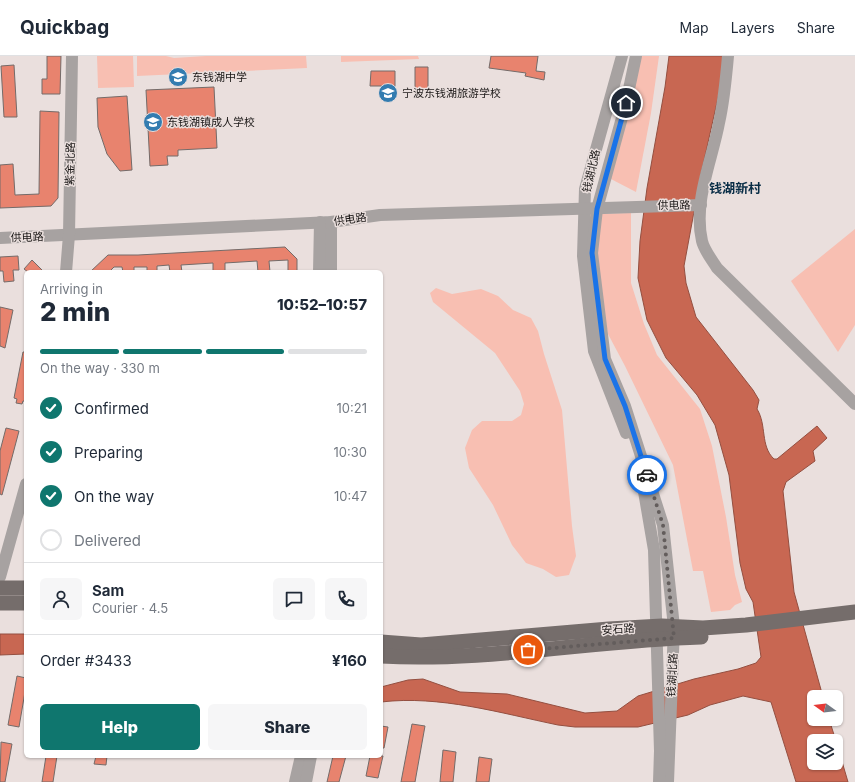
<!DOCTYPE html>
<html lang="en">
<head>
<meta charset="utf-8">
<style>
	:root { --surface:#fff; --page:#f6f6f7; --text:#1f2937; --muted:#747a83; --line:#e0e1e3; --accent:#0f766e }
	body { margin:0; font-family:Inter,"Noto Sans SC",sans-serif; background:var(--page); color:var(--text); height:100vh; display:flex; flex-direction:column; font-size:15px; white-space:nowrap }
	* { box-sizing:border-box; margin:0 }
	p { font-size:13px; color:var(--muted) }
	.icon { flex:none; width:22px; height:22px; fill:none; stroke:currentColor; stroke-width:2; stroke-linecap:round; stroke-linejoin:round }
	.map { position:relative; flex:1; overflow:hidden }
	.drawer { position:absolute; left:24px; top:214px; width:359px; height:488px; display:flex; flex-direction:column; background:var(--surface); border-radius:6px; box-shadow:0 1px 3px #0004 }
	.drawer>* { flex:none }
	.needle { width:26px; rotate:285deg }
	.buttons { position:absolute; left:807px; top:634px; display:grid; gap:8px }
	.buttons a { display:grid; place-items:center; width:36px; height:36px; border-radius:6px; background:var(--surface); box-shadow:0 1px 3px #0004; font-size:20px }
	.pin { position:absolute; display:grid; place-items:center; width:34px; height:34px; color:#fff; margin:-17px; border:2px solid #fff; border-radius:50%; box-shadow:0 1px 4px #0007 }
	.courier { position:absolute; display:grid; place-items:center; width:40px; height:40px; margin:-20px; border:3px solid #1a73e8; border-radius:50%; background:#fff; color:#222; box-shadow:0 1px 5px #0007 }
	.summary em { font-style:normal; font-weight:800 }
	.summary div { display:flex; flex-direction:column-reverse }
	.summary { display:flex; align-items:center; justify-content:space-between; height:68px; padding:0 16px }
	h1 { font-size:26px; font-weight:800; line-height:30px }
	.bar { display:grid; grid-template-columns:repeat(4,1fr); gap:6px 4px; align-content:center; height:48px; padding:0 16px }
	.bar i { height:5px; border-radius:3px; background:var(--line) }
	.bar .selected { background:var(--accent) }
	.bar p { grid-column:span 4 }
	.line { display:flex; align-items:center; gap:10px; padding:0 16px; border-top:1px solid var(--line) }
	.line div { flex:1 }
	.round { display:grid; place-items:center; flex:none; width:42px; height:42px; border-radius:6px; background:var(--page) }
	ol { padding:0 16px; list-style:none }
	li { display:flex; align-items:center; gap:12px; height:44px }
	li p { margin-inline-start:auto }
	li .icon { padding:4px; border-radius:50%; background:var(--accent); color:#fff; stroke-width:4 }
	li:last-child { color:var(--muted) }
	li i { width:22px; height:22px; border:2px solid var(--line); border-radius:50% }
	.primary-button { display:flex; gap:8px; margin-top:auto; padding:8px 16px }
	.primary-button a { flex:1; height:46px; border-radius:6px; background:var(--accent); color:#fff; font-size:16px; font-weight:800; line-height:46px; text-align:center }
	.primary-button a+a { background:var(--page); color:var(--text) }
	header { display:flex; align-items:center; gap:24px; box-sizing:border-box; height:56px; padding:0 20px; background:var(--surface); border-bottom:1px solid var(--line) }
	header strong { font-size:19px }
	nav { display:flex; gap:22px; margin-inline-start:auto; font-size:14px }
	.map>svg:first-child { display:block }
</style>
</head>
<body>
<header>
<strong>Quickbag</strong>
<nav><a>Map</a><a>Layers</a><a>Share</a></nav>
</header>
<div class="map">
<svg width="855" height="726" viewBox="0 0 855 726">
	<rect width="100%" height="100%" fill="#eadfdd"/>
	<g fill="#f8bfb2">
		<polygon points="97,0 133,0 134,31 98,32"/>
		<polygon points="137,0 166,0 174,2 206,0 306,0 307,12 137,20"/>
		<polygon points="341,0 418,0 419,3 341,6"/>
		<polygon points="639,0 659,0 651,57 636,136 609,122"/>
		<polygon points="631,157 631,227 644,268 657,299 700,353 712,390 726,461 735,519 742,546 735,549 730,554 711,556 703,515 693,515 673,409 625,310 608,278 587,158"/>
		<polygon points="855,173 855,269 838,296 791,225"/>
		<polygon points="436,232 452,238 481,233 498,240 513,254 531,262 538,275 544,298 562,354 572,470 576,500 569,519 556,521 543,513 526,507 512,489 493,449 469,412 465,392 472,374 482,365 512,365 521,359 524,348 520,335 495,297 433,246 430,237"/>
	</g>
	<g fill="#c86752" stroke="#944f40">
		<path d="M669,0H724L720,33L701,118L684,210L686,227L696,261L753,334L759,344L757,353C767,369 760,390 774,403H777L817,370L827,382L813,395L815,405L786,426L783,435L794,536L823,641H814V663H829L836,685H814V707H836V685L848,726H796L771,646L743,640L710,649L688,659L638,671H575L558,669C500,657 440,639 381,646V631L408,624L423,623L460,636L507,638L585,657L617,655L638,640L694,623L738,613L756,607L761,601L753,546L746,533L740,507L729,419L715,369L697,339L666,302L647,264L638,222L640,185L647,132L665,31Z"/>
		<polygon points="0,578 26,578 26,598 0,599"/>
	</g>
	<g fill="#e8836e" stroke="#746b69">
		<polygon points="47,0 61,0 60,38 42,38 42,23 47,23"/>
		<polygon points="491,0 538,0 536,15 545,16 544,24 525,20 526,17 489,12"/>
		<polygon points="14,9 17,61 4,61 1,10"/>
		<polygon points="415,11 428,11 428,35 415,34"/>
		<polygon points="371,15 395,15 395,30 370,30"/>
		<polygon points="214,31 217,92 178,94 178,100 167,100 168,109 150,110 146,34"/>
		<polygon points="127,40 132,114 120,115 107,98 98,71 97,42"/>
		<polygon points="40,55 59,56 58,142 51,150 0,152 0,109 13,108 15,139 39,138"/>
		<polygon points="285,191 297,203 297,216 288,216 288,204 269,205 270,216 258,216 257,205 225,207 225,216 213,216 213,207 181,209 182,216 170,216 169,209 157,210 157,215 147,215 147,211 134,211 134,216 123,216 122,211 114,211 109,216 90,216 108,199 138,199"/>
		<polygon points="18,200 19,214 13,214 14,225 4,226 3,215 0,215 0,201"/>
		<polygon points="32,204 44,216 28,216 24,213"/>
		<polygon points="0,251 13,254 5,292 0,290"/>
		<polygon points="23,296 26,296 26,345 23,345 22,348 16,347 17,343 14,342"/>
		<polygon points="6,372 19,375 2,439 0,438 0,395"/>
		<polygon points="17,620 26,622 26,630 19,671 8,669"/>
		<polygon points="412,668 425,670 415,726 401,726"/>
		<polygon points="381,670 388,671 384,692 381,692"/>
		<polygon points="1,686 12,688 5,726 0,726"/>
		<polygon points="443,694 456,696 453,726 440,726"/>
		<polygon points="46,700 57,700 53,726 42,726"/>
		<polygon points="96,700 107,700 106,709 94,708"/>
		<polygon points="333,700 346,700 339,726 327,726"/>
		<polygon points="370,700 383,700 378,722 366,720"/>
		<polygon points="479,701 492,703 489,726 476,726"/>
	</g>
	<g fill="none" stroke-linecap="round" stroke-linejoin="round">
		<g stroke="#a7a2a1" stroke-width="12">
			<polyline points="622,0 585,133 583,200 594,295 626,377"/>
			<polyline points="636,0 626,47 597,153 592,197 605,303 625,350 663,469 674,571 668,726"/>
			<path d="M728,0C726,23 724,45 719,67C712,105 693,145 702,185C704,194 712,204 717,212L855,348"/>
			<polyline points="331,166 331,216"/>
			<polyline points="0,182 331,166 380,159 701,149"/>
			<polyline points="66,216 69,179 72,0"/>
			<polyline points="319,216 320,166"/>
			<polyline points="642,424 654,494 660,695 659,726"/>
			<polyline points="0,521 26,428"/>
			<polyline points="295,726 301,700"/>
			<polyline points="306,726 311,700"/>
		</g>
		<g stroke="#756d6b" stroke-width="15">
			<polyline points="0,532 26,532"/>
			<polyline points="0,547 26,547"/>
			<polyline points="381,586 421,589 609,573 662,570 703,572 746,569 855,556"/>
			<path d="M381,600C488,606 594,584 701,581"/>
		</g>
	</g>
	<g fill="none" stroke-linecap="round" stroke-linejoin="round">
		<polyline stroke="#635d5c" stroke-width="4" stroke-dasharray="0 7.2" points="528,594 674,582 663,469 647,419"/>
		<polyline stroke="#1a73e8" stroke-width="5" points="626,47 597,153 592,197 605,303 625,350 647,419"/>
	</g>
	<defs>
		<g id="school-disc" transform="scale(1)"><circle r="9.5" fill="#337cb0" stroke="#eadfdd"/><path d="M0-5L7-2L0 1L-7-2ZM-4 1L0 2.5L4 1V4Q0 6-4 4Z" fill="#fff"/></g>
		<g id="university-disc" transform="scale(1)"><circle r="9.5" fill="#337cb0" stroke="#eadfdd"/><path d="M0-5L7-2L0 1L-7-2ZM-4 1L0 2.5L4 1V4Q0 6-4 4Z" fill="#fff"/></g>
	</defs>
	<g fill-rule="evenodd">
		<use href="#school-disc" x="178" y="21"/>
		<use href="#school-disc" x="388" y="37"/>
		<use href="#university-disc" x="153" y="66"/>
	</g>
	<g text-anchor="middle" stroke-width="3" stroke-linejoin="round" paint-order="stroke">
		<g font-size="11" fill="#1a1716" stroke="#eadfdd" text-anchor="start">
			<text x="192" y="25">东钱湖中学</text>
			<text x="402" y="41">宁波东钱湖旅游学校</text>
			<text x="167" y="70">东钱湖镇成人学校</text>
		</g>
		<g font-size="11" fill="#1a1716" stroke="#eadfdd">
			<text transform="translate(70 108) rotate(-89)" y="4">紫金北路</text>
			<text transform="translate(591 115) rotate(-77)" y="4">钱湖北路</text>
			<text transform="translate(674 149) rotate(-1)" y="4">供电路</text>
			<text transform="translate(350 163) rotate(-8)" y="4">供电路</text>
			<text transform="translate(27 181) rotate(-2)" y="4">供电路</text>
			<text transform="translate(618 573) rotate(-4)" y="4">安石路</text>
			<text transform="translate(672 619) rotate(-87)" y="4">钱湖北路</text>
		</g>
		<g font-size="13" font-weight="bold" fill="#092d46" stroke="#eadfdd">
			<text x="735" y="137">钱湖新村</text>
		</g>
	</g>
</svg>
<div class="buttons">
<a><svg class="needle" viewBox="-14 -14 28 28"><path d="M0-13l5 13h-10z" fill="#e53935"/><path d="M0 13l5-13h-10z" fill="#747a83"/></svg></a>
<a><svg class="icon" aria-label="layers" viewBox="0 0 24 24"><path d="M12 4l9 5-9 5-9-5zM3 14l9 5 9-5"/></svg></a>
</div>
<div class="pin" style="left:528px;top:594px;background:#ea580c"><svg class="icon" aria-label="bag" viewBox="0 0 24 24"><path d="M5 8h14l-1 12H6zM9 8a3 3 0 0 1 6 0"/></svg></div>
<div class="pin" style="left:626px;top:47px;background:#1f2937"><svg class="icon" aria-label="home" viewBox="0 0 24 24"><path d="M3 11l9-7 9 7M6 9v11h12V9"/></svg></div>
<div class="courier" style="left:647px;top:419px"><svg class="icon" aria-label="car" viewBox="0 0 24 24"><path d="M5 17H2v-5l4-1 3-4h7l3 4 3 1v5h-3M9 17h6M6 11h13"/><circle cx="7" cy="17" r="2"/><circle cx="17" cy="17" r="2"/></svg></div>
<section class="drawer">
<div class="summary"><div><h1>2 min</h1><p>Arriving in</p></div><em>10:52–10:57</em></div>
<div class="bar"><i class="selected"></i><i class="selected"></i><i class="selected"></i><i></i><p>On the way · 330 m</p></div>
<ol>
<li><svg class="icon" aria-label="check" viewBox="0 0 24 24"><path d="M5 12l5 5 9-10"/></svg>Confirmed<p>10:21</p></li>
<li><svg class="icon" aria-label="check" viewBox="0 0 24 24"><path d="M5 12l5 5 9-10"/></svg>Preparing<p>10:30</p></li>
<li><svg class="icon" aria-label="check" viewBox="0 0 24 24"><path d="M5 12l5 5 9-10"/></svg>On the way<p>10:47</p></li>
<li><i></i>Delivered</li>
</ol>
<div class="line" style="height:72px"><a class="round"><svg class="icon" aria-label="person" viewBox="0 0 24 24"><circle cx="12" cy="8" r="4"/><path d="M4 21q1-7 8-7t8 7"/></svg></a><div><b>Sam</b><p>Courier · 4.5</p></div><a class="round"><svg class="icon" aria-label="chat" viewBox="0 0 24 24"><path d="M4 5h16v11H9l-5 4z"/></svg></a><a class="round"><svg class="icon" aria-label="phone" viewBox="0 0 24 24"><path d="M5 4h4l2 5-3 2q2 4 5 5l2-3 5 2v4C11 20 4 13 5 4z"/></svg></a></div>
<div class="line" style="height:52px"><div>Order #3433</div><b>¥160</b></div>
<div class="primary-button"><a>Help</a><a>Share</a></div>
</section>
</div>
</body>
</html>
